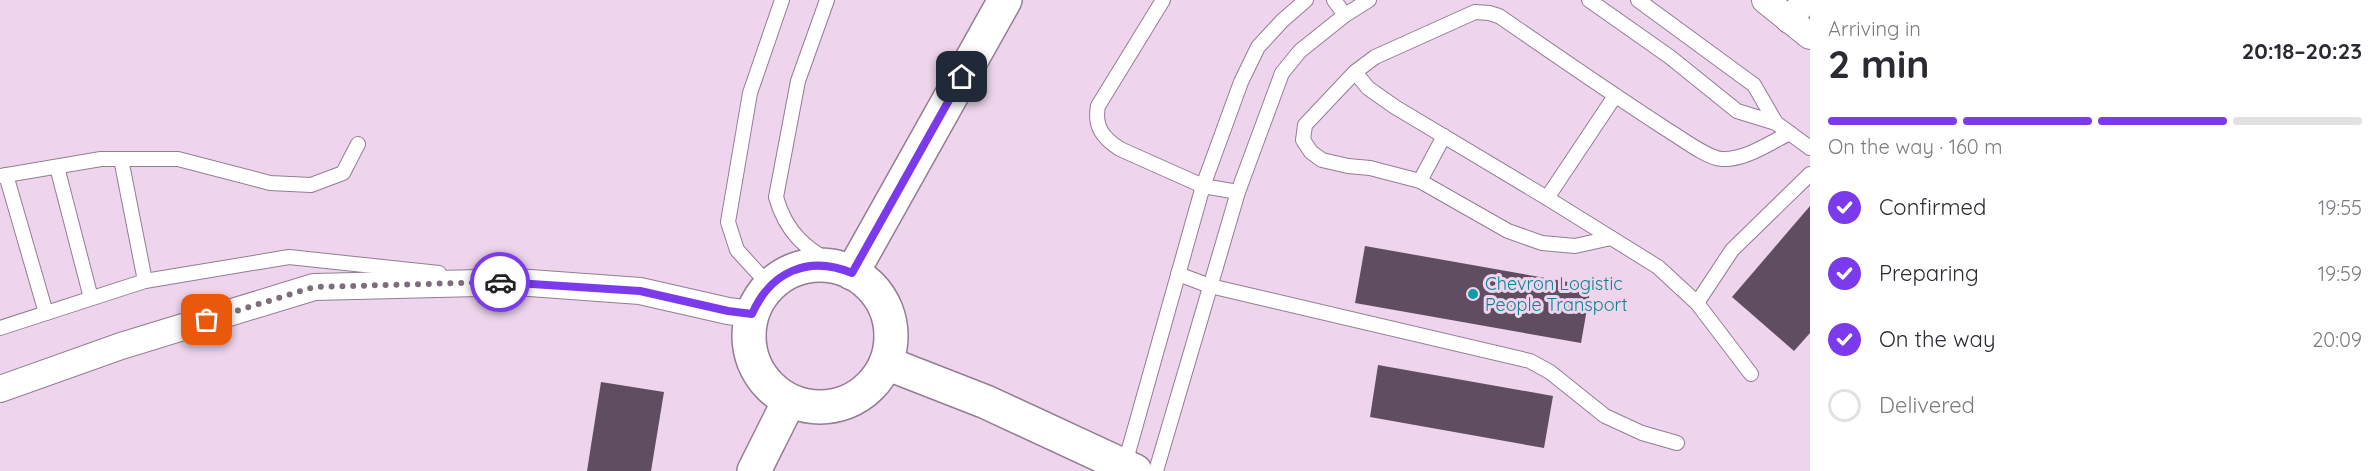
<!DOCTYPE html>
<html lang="en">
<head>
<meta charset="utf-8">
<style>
	:root { --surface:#fff; --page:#f2f2f3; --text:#2b2b33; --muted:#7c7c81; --line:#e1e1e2; --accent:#7c3aed }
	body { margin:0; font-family:Quicksand,sans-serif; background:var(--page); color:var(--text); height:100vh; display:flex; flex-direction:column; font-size:22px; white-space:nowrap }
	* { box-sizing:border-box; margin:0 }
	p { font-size:20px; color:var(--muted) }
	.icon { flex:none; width:33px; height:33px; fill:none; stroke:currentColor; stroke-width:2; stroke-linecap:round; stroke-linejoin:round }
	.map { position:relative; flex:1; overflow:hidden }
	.drawer { display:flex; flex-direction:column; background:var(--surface); width:570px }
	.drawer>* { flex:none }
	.pin { position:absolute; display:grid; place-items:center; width:51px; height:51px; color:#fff; margin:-26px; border-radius:12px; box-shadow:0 3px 9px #0006 }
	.courier { position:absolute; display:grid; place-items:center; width:60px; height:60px; margin:-30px; border:4px solid #7c3aed; border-radius:50%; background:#fff; color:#222; box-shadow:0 2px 8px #0007 }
	.head em { font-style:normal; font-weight:700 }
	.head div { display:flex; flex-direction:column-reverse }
	.head { display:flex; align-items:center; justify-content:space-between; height:102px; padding:0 18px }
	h1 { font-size:39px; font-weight:700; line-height:45px }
	.bar { display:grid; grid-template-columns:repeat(4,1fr); gap:9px 6px; align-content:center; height:72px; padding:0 18px }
	.bar i { height:8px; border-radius:4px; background:var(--line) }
	.bar .active { background:var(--accent) }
	.bar p { grid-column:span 4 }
	ol { padding:0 18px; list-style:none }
	li { display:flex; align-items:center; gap:18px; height:66px }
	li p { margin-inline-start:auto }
	li .icon { padding:6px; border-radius:50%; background:var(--accent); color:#fff; stroke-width:4 }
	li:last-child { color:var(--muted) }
	li i { width:33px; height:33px; border:3px solid var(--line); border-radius:50% }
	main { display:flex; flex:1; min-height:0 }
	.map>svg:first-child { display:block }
</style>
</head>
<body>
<main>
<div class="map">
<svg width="1810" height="471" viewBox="0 0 1810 471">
	<rect width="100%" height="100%" fill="#eed5ed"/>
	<g fill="#614d61">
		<polygon points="1810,206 1810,333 1794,351 1732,297"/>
		<polygon points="1365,246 1591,286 1581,343 1355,303"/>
		<polygon points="1378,365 1553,396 1544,448 1370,417"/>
		<polygon points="601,382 664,392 651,471 587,471"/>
	</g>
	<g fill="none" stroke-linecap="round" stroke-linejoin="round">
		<g stroke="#937d93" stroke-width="16">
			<g id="service">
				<path d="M827,0L798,81L776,197C786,233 806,249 837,266"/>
				<path d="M1163,0L1098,106C1094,127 1103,138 1120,149L1203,186L1238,192"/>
				<polyline points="1334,0 1345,15"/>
				<polyline points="1589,0 1670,57 1737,111 1776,123 1810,148"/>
				<polyline points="1638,0 1754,85 1776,123"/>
				<polyline points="1355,72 1368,88 1395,107 1547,198 1658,267 1697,303 1751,374"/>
				<polyline points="121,159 145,281"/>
				<polyline points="57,167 91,298"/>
				<polyline points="6,175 46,313"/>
				<polyline points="0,176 101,159 178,159 270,183 311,185 343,173 358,144"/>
				<polyline points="1420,181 1444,136"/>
				<polyline points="1547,198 1615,96"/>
				<path d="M1611,238L1575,246L1542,243L1508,231L1420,181L1370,168L1348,166L1322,160L1311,152L1303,140L1305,125L1355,72L1375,57L1475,12L1489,13L1499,16C1554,54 1609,92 1666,129C1680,137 1706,158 1722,159C1746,160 1769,143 1790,133"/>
				<polyline points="1178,274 1210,286 1530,361 1550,372 1605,416 1642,433 1677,443"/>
				<polyline points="769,285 737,250 728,222 750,93 782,0"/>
				<polyline points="1697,303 1732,250 1810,174"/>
				<polyline points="0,328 145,281 289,257 439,273"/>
				<polyline points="1124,467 1203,186 1241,82 1258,47 1282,21 1306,0"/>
				<polyline points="1156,471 1238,192 1282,73 1300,51 1345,15 1369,0"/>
			</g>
		</g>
		<g stroke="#937d93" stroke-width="28">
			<g id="minor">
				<polyline points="1765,0 1810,36"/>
				<polyline points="1789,20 1806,0"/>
				<polyline points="0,389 121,346 314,287 516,282 640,291 728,311 752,314"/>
			</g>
		</g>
		<g stroke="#937d93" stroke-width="36">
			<g id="tertiary">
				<circle cx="820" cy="336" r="71"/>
				<polyline points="852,273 1005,0"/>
				<polyline points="886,363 986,402 1135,471"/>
				<polyline points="754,471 789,401"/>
			</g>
		</g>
		<use href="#service" stroke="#fff" stroke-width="14"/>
		<use href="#minor" stroke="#fff" stroke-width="26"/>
		<use href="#tertiary" stroke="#fff" stroke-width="33"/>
	</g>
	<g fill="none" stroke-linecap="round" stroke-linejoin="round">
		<polyline stroke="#7d6e7c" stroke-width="6" stroke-dasharray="0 10.8" points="207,320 314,287 500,282"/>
		<path stroke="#7c3aed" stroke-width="8" d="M500,282L640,291L728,311L752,314C771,271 809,255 852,273L962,77"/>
	</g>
	<circle fill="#0f9aa8" stroke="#eed5ed" stroke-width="2" cx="1473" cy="294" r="6"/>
	<g text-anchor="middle" stroke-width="6" stroke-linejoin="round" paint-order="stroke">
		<g font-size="18" fill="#0d838f" stroke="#eed5ed" text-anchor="start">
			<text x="1485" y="290">Chevron Logistic<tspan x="1485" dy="21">People Transport</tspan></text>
		</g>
	</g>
</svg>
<div class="pin" style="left:207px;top:320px;background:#ea580c"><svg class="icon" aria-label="bag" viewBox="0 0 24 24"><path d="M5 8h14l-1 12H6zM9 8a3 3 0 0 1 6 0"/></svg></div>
<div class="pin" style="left:962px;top:77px;background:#1f2937"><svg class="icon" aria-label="home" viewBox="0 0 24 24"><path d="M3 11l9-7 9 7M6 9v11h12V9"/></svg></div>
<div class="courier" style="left:500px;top:282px"><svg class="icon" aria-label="car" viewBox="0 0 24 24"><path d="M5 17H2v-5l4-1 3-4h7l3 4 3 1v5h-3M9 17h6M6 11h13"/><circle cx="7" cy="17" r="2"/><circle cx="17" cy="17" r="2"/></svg></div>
</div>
<section class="drawer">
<div class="head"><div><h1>2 min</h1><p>Arriving in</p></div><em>20:18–20:23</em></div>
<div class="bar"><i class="active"></i><i class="active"></i><i class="active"></i><i></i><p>On the way · 160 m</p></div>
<ol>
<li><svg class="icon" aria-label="check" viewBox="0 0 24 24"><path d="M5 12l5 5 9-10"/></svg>Confirmed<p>19:55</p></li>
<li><svg class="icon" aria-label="check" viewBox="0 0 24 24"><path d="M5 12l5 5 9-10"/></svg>Preparing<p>19:59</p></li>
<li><svg class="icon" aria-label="check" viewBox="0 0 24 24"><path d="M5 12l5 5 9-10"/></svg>On the way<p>20:09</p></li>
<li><i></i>Delivered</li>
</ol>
</section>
</main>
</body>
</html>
